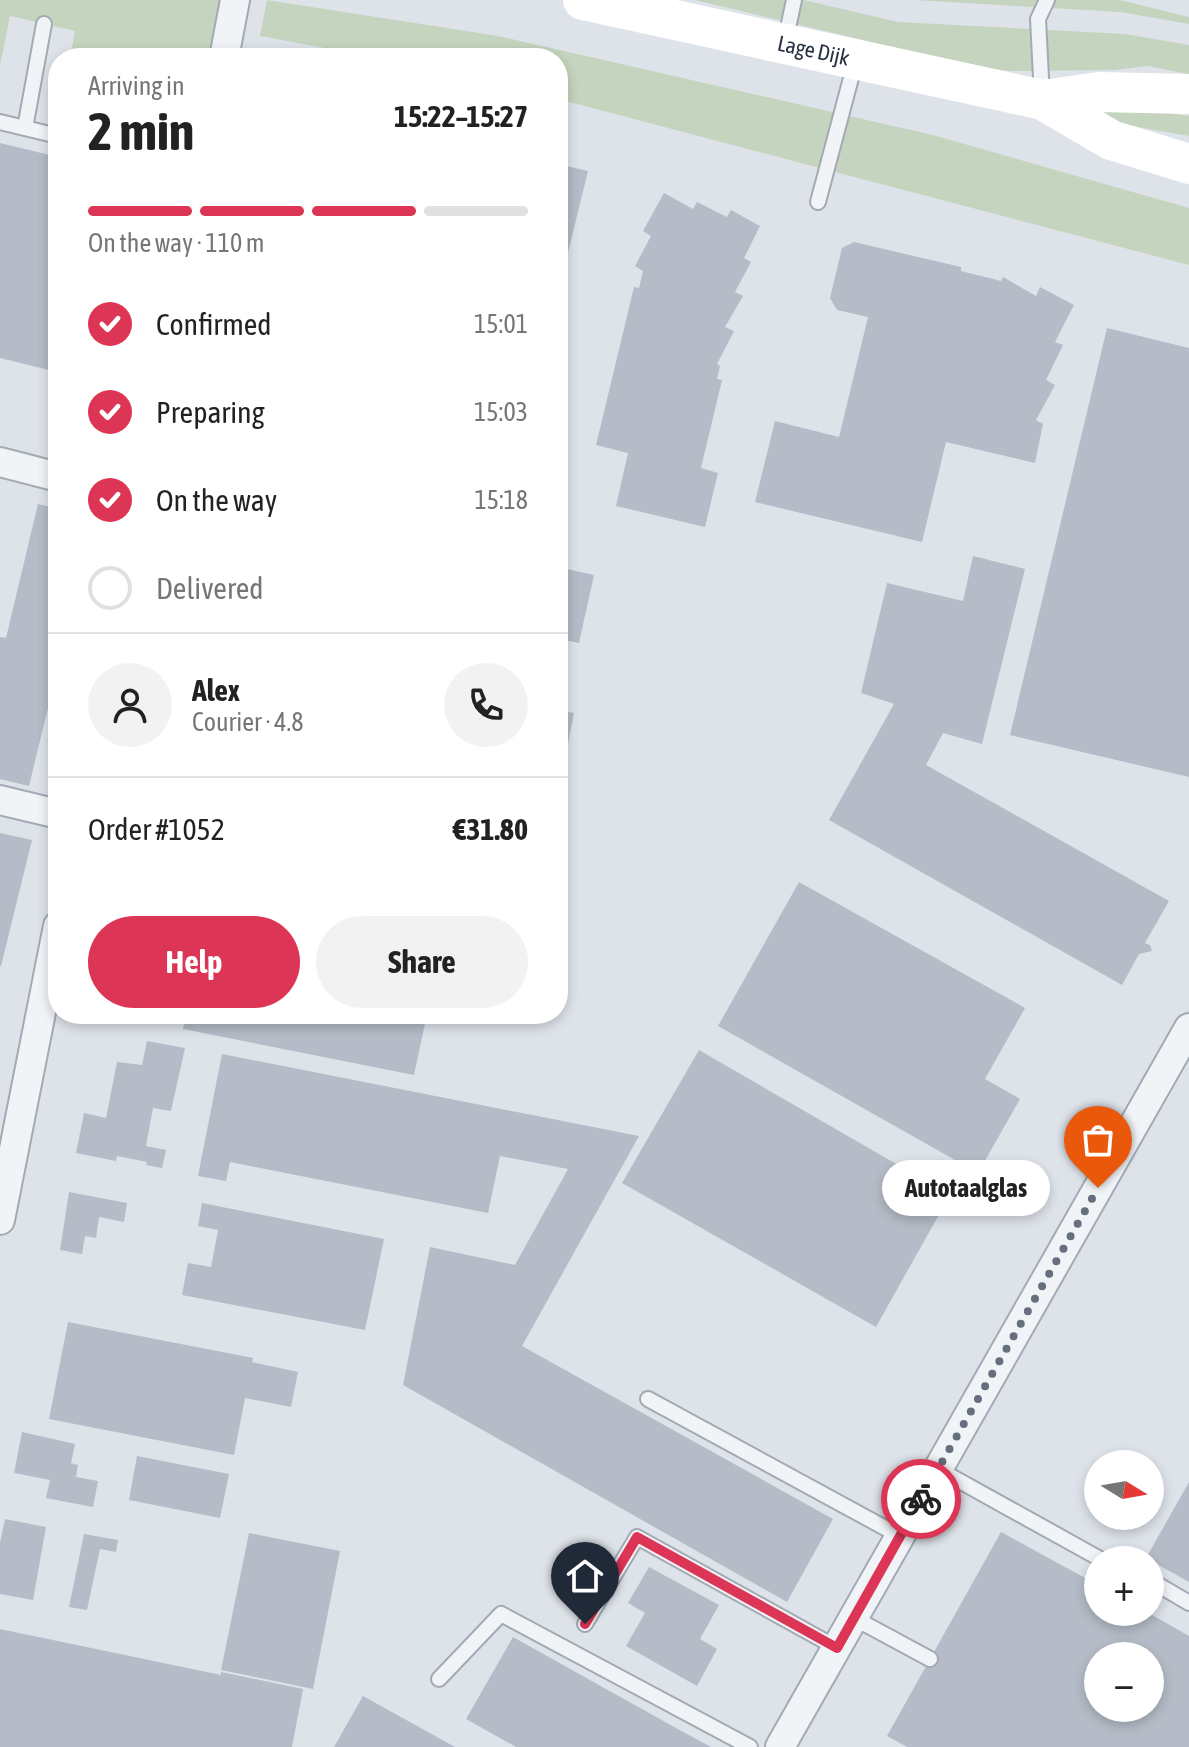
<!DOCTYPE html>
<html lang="en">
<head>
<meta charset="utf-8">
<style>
	:root { --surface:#fff; --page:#f2f2f2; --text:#222; --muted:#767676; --line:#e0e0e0; --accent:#dd3556 }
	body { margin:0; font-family:"Asap Condensed",sans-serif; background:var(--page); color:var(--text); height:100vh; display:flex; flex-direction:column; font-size:30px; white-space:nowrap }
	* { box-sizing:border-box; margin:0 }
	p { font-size:26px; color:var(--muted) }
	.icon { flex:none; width:44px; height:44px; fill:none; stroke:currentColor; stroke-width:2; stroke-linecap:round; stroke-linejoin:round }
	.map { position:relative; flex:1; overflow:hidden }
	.details { position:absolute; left:48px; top:48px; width:520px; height:976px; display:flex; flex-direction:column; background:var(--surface); border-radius:32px; box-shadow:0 4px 12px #0003 }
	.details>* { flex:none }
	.needle { width:52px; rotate:101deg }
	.buttons { position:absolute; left:1084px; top:1450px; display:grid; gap:16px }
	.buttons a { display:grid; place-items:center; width:80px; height:80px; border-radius:50%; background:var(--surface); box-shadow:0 4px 12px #0003; font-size:40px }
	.pin { position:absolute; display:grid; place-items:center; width:68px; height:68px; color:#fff; margin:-82px -34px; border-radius:50% 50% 50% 0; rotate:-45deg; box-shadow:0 0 8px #0007 }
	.pin .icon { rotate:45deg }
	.courier { position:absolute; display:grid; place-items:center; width:80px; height:80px; margin:-40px; border:6px solid #dd3556; border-radius:50%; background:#fff; color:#222; box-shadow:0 2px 10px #0007 }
	.bubble { position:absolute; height:56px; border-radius:28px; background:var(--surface); box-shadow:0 4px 12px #0003; font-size:26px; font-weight:700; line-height:56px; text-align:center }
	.head em { font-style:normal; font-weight:700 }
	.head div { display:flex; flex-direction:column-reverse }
	.head { display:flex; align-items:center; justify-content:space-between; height:136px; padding:0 40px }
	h1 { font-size:52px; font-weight:700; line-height:60px }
	.bar { display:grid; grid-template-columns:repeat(4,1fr); gap:12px 8px; align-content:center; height:96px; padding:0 40px }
	.bar i { height:10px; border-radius:6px; background:var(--line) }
	.bar .active { background:var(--accent) }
	.bar p { grid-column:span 4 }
	.line { display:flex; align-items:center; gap:20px; padding:0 40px; border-top:2px solid var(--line) }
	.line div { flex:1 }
	.round { display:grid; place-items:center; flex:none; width:84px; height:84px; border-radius:42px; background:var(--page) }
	ol { padding:0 40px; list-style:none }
	li { display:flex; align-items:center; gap:24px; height:88px }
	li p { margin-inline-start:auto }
	li .icon { padding:8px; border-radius:50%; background:var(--accent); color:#fff; stroke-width:4 }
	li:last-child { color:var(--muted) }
	li i { width:44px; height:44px; border:4px solid var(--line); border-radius:50% }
	.button { display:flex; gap:16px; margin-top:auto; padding:16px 40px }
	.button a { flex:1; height:92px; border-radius:48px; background:var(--accent); color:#fff; font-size:32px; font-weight:700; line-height:92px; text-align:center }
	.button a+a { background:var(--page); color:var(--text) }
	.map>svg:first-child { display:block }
</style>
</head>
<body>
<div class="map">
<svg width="1189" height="1747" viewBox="0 0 1189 1747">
	<rect width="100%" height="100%" fill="#dee3ea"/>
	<g fill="#c5d4be">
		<polygon points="0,0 224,0 212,58 70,58 75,31 10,16 0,66"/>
		<polygon points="267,0 498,36 933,135 1189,208 1189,265 558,99 558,58 378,58 260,36"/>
		<polygon points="695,0 804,0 898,22 1125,34 1189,45 1189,74 1147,66 1114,70 1008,71 977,67"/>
		<polygon points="914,0 1120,0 1189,17 1189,24 1120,12"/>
		<polygon points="1084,108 1142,110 1189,116 1189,136 1103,121"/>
	</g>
	<g fill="#b5bcc7" fill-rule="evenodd">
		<polygon points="0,143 58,157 58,349 53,371 0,358"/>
		<polygon points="558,164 588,171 559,289 558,289"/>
		<polygon points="664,193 693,209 697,202 727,217 731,210 760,226 744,258 751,262 735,292 743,296 725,327 734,331 717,364 720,366 717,379 722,380 701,468 718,473 705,527 616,506 628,453 596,445 634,287 639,288 643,271 635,266 651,236 643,231"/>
		<polygon points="854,242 961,267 961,271 1001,281 1003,277 1036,296 1040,287 1074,305 1055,342 1063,345 1046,380 1055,385 1036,420 1043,424 1035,463 946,442 922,542 755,502 775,421 839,437 868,317 837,310 830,298 842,248"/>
		<polygon points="1107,328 1189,348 1189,777 1010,735"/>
		<polygon points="38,504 58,509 58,667 29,786 0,779 0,637 6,638"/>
		<polygon points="973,556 1025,569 982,744 943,733 926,765 1169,901 1145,943 1150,945 1152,951 1139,954 1122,985 829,820 894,704 861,693 887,583 963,601"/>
		<polygon points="558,567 594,575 579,643 558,639"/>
		<polygon points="558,710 574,713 559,789 558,789"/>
		<polygon points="0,833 32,840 1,966 0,966"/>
		<polygon points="799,882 1025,1008 985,1079 1020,1099 978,1173 718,1026"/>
		<polygon points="186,1014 427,1014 414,1075 183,1029"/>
		<polygon points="147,1041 185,1048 171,1111 153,1108 146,1146 166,1150 162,1168 146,1165 147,1162 117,1156 116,1161 76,1153 84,1113 106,1118 117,1062 142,1065"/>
		<polygon points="699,1050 950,1195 876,1327 622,1183"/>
		<polygon points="222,1054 639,1136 522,1346 833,1519 787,1602 403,1385 430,1247 515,1265 568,1169 500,1156 488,1213 230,1162 226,1181 198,1176"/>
		<polygon points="69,1192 127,1203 124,1222 99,1217 96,1238 85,1236 82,1254 60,1250"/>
		<polygon points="202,1203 384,1239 365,1330 182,1295 188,1263 211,1267 218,1230 198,1226"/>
		<polygon points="68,1322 253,1358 252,1362 298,1372 291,1407 245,1398 234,1455 49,1419"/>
		<polygon points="22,1432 75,1444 71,1463 78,1465 76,1477 98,1481 93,1507 46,1498 50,1480 14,1473"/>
		<polygon points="137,1456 229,1474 220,1518 129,1500"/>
		<polygon points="1189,1482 1189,1582 1146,1558"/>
		<polygon points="5,1519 46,1527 33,1600 0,1594 0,1543"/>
		<path d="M1001,1532L1098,1585V1612H1147L1189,1636V1747H907L887,1736ZM1098,1656H1150V1708H1098Z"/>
		<polygon points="249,1533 340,1551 313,1689 221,1670"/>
		<polygon points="84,1534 118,1540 116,1552 100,1549 87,1610 69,1607"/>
		<polygon points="649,1567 719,1605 700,1639 717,1649 697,1686 626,1646 645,1613 628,1603"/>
		<polygon points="0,1629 221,1675 221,1672 303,1689 292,1747 0,1747"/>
		<polygon points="513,1637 676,1728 711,1747 516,1747 466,1719"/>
		<polygon points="363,1696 455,1747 334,1747"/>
	</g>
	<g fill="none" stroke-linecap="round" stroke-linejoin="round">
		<g stroke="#a3aab4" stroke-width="18">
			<g id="service">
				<polyline points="785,42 794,0"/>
				<polyline points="1042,97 1038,19 1047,0"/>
				<polyline points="0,122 58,136"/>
				<polyline points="25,128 44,24"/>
				<polyline points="818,202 855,63"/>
				<polyline points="648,1399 900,1536"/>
				<polyline points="938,1469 1102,1560"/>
				<polyline points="1150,1580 1189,1603"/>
				<polyline points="854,1618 930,1659"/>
				<polyline points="585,1624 637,1537 837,1648"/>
				<polyline points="439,1679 501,1614 750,1747"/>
			</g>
		</g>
		<g stroke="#a3aab4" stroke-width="32">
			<g id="minor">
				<polyline points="224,58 235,0"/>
				<polyline points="0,462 58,477"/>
				<polyline points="0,800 58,814"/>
				<polyline points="0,1220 58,926"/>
				<polyline points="780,1747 1189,1028"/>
			</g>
		</g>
		<use href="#service" stroke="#f1f4f7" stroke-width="14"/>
		<use href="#minor" stroke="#f1f4f7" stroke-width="28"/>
		<g stroke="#fff" stroke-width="40">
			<path id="s1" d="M583,0L1043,100L1111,140L1189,164"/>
			<polyline points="1043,100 1099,92 1189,94"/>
		</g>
	</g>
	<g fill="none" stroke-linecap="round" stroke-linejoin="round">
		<polyline stroke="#666f7d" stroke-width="8" stroke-dasharray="0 14.4" points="921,1499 1098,1188"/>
		<polyline stroke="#dd3556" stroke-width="10" points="585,1624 637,1537 837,1648 921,1499"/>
	</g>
	<g text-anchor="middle" stroke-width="7" stroke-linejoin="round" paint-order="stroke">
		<g font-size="22" fill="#253142" stroke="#eef2f7">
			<text dy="8" stroke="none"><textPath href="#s1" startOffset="236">Lage Dijk</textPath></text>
		</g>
	</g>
</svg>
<div class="buttons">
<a><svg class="needle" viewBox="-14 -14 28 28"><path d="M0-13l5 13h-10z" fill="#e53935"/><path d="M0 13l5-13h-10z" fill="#767676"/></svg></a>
<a>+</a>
<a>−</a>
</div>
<div class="pin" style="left:1098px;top:1188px;background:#ea580c"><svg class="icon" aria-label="bag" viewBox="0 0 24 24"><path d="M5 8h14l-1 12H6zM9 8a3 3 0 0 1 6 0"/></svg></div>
<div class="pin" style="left:585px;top:1624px;background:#1f2937"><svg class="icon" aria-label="home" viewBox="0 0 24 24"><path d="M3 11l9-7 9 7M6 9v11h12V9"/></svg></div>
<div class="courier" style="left:921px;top:1499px"><svg class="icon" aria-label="bike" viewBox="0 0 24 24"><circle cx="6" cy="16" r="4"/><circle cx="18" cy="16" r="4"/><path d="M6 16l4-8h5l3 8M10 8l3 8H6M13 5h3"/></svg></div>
<div class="bubble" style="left:882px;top:1160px;width:168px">Autotaalglas</div>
<section class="details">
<div class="head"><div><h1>2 min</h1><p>Arriving in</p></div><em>15:22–15:27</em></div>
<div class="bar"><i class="active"></i><i class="active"></i><i class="active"></i><i></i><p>On the way · 110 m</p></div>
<ol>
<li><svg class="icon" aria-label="check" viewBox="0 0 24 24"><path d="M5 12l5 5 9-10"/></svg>Confirmed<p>15:01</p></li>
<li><svg class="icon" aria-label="check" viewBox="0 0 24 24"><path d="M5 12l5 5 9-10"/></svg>Preparing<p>15:03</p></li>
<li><svg class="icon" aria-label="check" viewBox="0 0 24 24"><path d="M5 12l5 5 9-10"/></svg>On the way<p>15:18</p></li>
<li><i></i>Delivered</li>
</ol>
<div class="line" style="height:144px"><a class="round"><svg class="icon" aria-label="person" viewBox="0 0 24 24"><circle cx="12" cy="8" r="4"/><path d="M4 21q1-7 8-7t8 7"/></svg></a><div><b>Alex</b><p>Courier · 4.8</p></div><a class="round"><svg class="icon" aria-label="phone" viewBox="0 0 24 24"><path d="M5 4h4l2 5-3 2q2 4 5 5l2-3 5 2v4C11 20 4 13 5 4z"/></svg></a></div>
<div class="line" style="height:104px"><div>Order #1052</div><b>€31.80</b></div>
<div class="button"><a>Help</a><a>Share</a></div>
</section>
</div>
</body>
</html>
